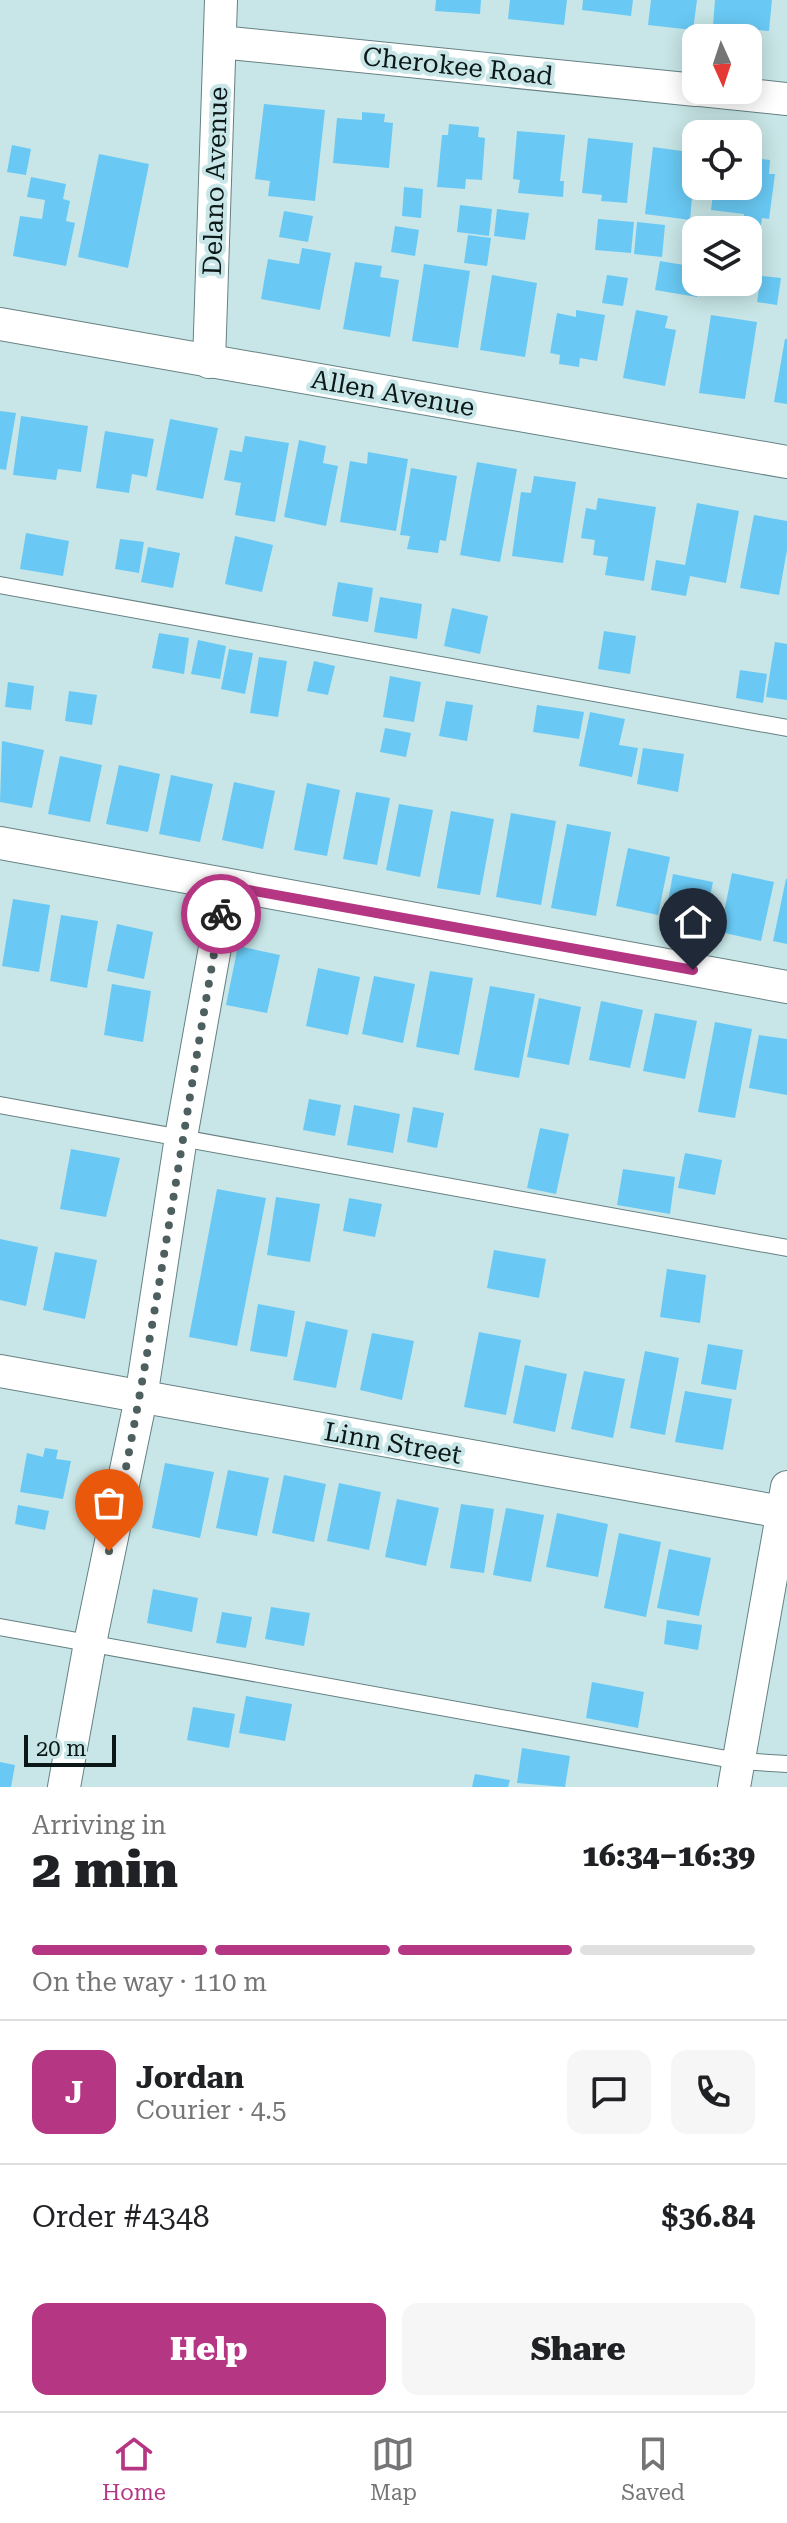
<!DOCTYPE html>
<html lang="en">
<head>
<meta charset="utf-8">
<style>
	:root { --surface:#fff; --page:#f6f6f6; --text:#202124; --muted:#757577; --line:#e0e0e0; --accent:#b53683 }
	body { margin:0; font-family:"Roboto Serif",serif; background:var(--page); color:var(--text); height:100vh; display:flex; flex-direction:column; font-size:30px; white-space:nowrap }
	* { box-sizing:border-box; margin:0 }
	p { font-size:26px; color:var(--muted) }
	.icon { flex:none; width:44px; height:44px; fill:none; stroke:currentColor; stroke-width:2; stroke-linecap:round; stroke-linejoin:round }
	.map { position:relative; height:1787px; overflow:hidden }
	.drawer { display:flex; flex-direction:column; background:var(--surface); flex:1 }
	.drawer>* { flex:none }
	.needle { width:52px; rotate:177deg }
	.tools { position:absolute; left:682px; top:24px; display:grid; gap:16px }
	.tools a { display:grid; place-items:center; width:80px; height:80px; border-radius:16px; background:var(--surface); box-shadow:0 4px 20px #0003; font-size:40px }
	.scale { position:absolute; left:24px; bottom:20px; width:92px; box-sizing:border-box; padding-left:8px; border:4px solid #0c1717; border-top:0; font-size:22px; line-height:28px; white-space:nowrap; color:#0c1717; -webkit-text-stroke:6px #c8e6e7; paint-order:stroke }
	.pin { position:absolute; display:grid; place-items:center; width:68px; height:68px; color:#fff; margin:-82px -34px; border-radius:50% 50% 50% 0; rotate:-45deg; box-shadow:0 0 8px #0007 }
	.pin .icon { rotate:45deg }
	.courier { position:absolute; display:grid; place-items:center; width:80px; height:80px; margin:-40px; border:6px solid #b53683; border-radius:50%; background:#fff; color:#222; box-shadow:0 2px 10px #0007 }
	.head em { font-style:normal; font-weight:800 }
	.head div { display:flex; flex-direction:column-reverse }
	.head { display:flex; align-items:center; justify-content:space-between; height:136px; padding:0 32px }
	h1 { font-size:52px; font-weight:800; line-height:60px }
	.bar { display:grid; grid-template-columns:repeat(4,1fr); gap:12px 8px; align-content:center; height:96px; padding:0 32px }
	.bar i { height:10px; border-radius:6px; background:var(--line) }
	.bar .selected { background:var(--accent) }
	.bar p { grid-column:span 4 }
	.line { display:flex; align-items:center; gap:20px; padding:0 32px; border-top:2px solid var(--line) }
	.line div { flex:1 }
	.round { display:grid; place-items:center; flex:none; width:84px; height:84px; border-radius:16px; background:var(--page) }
	.action { display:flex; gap:16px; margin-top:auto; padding:16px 32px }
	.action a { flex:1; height:92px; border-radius:16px; background:var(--accent); color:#fff; font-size:32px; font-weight:800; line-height:92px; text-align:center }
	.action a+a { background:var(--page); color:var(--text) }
	.dock { display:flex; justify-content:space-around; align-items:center; height:112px; border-top:2px solid var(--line); background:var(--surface); font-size:22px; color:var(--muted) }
	.dock a { display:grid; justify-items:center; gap:4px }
	.dock .selected { color:var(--accent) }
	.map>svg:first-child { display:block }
</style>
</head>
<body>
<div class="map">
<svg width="787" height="1787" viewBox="0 0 787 1787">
	<rect width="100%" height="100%" fill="#c8e6e7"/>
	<g fill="#69c9f4">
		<polygon points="436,0 481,0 480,14 435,11"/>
		<polygon points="510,0 567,0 564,25 508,19"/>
		<polygon points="583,0 633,0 631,16 582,10"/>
		<polygon points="651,0 697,0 693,30 648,25"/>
		<polygon points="715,0 772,0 769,31 713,26"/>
		<polygon points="264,104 325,110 315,201 268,196 270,181 255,179"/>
		<polygon points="362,112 385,114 384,122 393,123 389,168 333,163 337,118 362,120"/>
		<polygon points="449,124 479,127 478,137 485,138 482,180 466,179 465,189 437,187 442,135 448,135"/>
		<polygon points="517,131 565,135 560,181 564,181 563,197 518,193 520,180 513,179"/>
		<polygon points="588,138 633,143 627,203 601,201 602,195 582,193"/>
		<polygon points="12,145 31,149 26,175 7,172"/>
		<polygon points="653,147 696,153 690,220 645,214"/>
		<polygon points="99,154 149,164 128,268 78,257"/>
		<polygon points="748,157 770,160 769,174 775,174 769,219 762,218 761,225 743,223 744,214 711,210 714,186 748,186"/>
		<polygon points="31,177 66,184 63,199 70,201 66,221 75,223 66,266 13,256 20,216 42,219 45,200 27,197"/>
		<polygon points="404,187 423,189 421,218 402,216"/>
		<polygon points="460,205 492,209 489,236 457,232"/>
		<polygon points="497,209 529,213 525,240 494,236"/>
		<polygon points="284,211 313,216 308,242 279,237"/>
		<polygon points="598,219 634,222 631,253 595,250"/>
		<polygon points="637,222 665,225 662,257 634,254"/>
		<polygon points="395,226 419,230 415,256 391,252"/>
		<polygon points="468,235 491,238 487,266 464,263"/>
		<polygon points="302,248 331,253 320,310 261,299 268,259 299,264"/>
		<polygon points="660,261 696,267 696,282 700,282 697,297 655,290"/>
		<polygon points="355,262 382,266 380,277 399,280 390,337 343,329"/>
		<polygon points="424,264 470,271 458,348 412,341"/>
		<polygon points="492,275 537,283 525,357 480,350"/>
		<polygon points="607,275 628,278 623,306 602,303"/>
		<polygon points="761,276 781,278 777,305 757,302"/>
		<polygon points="576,310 605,315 597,361 580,358 579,367 559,364 560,355 550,353 557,313 576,317"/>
		<polygon points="636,310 668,316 665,328 676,330 665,386 623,378"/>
		<polygon points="711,315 757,322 745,399 699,393"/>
		<polygon points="785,339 787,339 787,404 774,402"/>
		<polygon points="0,411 16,413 6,470 0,469"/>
		<polygon points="21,416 88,426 81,472 58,469 56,480 13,475"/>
		<polygon points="170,419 218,428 203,499 156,490"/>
		<polygon points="105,431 154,439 147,477 132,474 129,493 96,488"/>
		<polygon points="245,436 289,443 275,522 235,515 241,483 224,480 230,450 242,452"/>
		<polygon points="299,440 326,446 323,463 338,466 326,526 284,517"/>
		<polygon points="368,452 408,459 396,531 340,522 350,461 367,464"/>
		<polygon points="477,462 517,469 500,562 460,555"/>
		<polygon points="411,468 457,476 446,541 440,540 438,553 407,549 410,536 400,535"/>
		<polygon points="534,476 576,482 563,563 512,556 521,492 531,493"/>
		<polygon points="598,498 656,507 644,581 605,575 608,557 593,555 595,540 581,538 586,508 596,510"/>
		<polygon points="697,503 739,511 726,583 690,576 686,596 651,590 656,560 685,565"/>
		<polygon points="754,515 787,521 787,550 779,595 740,588"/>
		<polygon points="26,533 69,541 63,576 20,569"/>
		<polygon points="235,536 273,545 262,592 225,584"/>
		<polygon points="120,539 144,542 139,573 115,569"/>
		<polygon points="148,547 180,553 173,588 141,582"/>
		<polygon points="338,582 373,588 368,622 332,616"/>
		<polygon points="380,597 422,604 417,639 374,632"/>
		<polygon points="452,608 488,616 480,654 444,646"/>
		<polygon points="604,631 636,636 630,674 598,669"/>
		<polygon points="159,633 189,638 184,674 152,668"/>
		<polygon points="198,640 226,646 220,679 191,674"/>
		<polygon points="775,642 787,644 787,700 766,697"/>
		<polygon points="229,649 253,653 245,694 221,689"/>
		<polygon points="259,657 287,661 278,717 250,713"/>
		<polygon points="314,661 335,666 328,695 307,691"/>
		<polygon points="740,670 767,674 763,703 736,698"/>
		<polygon points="390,676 421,682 414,722 383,717"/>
		<polygon points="8,682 34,686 31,710 5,707"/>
		<polygon points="69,691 97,695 92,725 65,721"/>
		<polygon points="446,701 473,705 467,741 439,736"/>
		<polygon points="537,705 584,712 579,739 533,732"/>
		<polygon points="590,712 625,719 619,745 638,748 632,777 579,766"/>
		<polygon points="385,728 411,733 406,757 380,752"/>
		<polygon points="2,741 44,750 32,808 0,802"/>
		<polygon points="643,748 684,754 678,792 637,784"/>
		<polygon points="60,756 102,765 90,822 48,814"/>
		<polygon points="119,765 160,774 148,832 106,824"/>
		<polygon points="171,775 213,784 200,842 159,834"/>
		<polygon points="234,782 275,791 263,849 222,840"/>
		<polygon points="307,783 340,790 327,856 294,850"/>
		<polygon points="356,792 390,798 377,865 343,859"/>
		<polygon points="399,804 433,810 420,877 386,870"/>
		<polygon points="451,811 494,819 480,895 437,888"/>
		<polygon points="511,813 556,821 541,905 496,897"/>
		<polygon points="567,824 611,832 596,916 551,908"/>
		<polygon points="628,848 670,857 658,915 616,906"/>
		<polygon points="732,873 774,882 761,941 720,932"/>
		<polygon points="673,874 713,882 705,920 666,912"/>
		<polygon points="786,879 787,879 787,944 773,941"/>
		<polygon points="13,899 50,905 39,972 2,966"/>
		<polygon points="61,915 98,921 87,988 50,981"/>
		<polygon points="117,924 153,932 144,979 107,971"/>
		<polygon points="238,946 280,955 267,1013 226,1005"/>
		<polygon points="318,968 360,977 348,1035 306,1026"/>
		<polygon points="430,971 473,978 459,1055 416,1047"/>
		<polygon points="374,976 415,984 403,1043 362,1034"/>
		<polygon points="112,984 151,991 143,1042 104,1035"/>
		<polygon points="490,986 535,994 519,1078 474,1070"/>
		<polygon points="539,998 581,1007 569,1065 527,1057"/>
		<polygon points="601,1001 643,1010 630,1068 589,1060"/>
		<polygon points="655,1013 697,1021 685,1079 643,1071"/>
		<polygon points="715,1022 752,1029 735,1118 698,1112"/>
		<polygon points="759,1035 787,1039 787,1095 749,1088"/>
		<polygon points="309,1099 341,1105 335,1136 303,1130"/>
		<polygon points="354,1105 400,1114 393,1153 347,1145"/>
		<polygon points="413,1107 444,1113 437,1148 407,1142"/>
		<polygon points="540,1128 569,1134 556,1194 527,1188"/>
		<polygon points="71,1149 120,1158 106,1217 60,1209"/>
		<polygon points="685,1153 722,1160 715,1195 678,1188"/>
		<polygon points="623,1169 675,1177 670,1214 617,1205"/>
		<polygon points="217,1189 266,1198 237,1346 189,1337"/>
		<polygon points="276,1197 320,1204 310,1262 267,1255"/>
		<polygon points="349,1198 382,1204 375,1237 343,1231"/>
		<polygon points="0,1239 38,1247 26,1306 0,1300"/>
		<polygon points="494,1250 546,1259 539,1298 487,1288"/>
		<polygon points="55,1252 97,1260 85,1319 43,1310"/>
		<polygon points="667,1269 706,1275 700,1323 660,1317"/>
		<polygon points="258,1304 295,1311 287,1357 250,1351"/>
		<polygon points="306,1321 348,1330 336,1388 293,1380"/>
		<polygon points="479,1332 521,1340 506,1415 464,1407"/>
		<polygon points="372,1333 414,1341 402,1400 360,1390"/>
		<polygon points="708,1344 743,1350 736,1390 701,1384"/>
		<polygon points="645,1351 679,1358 665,1435 630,1428"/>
		<polygon points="525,1365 567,1374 555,1432 513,1423"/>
		<polygon points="584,1371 625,1379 613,1438 571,1429"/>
		<polygon points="685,1391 732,1399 723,1450 675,1442"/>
		<polygon points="45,1448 58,1450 56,1459 71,1461 63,1499 20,1492 27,1453 43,1457"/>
		<polygon points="165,1463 214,1472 200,1538 152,1528"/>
		<polygon points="228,1470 269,1478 257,1536 216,1528"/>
		<polygon points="284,1475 326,1484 314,1542 272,1533"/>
		<polygon points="339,1483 381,1492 369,1550 327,1541"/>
		<polygon points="397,1499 439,1508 426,1566 385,1557"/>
		<polygon points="461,1504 494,1509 484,1573 450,1568"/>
		<polygon points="18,1505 49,1511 45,1530 15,1524"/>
		<polygon points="506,1508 544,1515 531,1582 493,1575"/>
		<polygon points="557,1513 608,1524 598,1577 546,1567"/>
		<polygon points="619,1533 661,1542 646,1617 604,1608"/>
		<polygon points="669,1549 711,1558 699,1616 657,1608"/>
		<polygon points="153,1589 198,1598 192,1632 147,1623"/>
		<polygon points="271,1607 310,1613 304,1646 265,1639"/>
		<polygon points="222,1612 252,1617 246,1648 216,1643"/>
		<polygon points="667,1620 702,1625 698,1650 664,1644"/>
		<polygon points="592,1682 644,1692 638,1728 586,1718"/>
		<polygon points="246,1696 292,1704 285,1741 239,1733"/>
		<polygon points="193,1707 235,1714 229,1748 187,1740"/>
		<polygon points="522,1748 570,1756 565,1787 517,1783"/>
		<polygon points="0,1762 15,1765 11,1787 0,1787"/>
		<polygon points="475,1774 510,1780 508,1787 472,1787"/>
	</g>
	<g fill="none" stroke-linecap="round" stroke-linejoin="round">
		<g stroke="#668183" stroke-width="18">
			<g id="lane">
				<polyline points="0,585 787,728"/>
				<polyline points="0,1105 787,1248"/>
				<polyline points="0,1627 738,1761 787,1764"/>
			</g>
		</g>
		<g stroke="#668183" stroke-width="34">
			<g id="street">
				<polyline points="220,42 696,90"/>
				<polyline points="700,90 787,99"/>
				<polyline points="0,324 787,462"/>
				<polyline points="209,362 221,0"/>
				<polyline points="0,843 787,987"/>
				<polyline points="0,1371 787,1513"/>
				<polyline points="64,1787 90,1643 141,1398 181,1137 226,886"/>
				<polyline points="734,1787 787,1487"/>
			</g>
		</g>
		<use href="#lane" stroke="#fff" stroke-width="16"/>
		<use href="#street" stroke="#fff" stroke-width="32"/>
	</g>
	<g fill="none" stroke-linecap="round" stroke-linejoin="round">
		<path stroke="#4e5f60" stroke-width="8" stroke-dasharray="0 14.4" d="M109,1551C154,1340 183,1126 221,914"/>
		<polyline stroke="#b53683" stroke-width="10" points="221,914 226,886 693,970"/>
	</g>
	<g text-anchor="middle" stroke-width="8" stroke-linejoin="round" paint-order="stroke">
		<g font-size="26" fill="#0c1717" stroke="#c8e6e7">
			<text transform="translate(458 66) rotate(6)" y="9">Cherokee Road</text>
			<text transform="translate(215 181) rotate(-88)" y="9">Delano Avenue</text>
			<text transform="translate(393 393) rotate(10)" y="9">Allen Avenue</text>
			<text transform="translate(393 1443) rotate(10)" y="9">Linn Street</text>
		</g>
	</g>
</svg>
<div class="tools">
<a><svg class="needle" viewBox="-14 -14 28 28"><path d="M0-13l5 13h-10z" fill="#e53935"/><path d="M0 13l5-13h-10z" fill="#757577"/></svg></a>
<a><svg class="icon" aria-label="locate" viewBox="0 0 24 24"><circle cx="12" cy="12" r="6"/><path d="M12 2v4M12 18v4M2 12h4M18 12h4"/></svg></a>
<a><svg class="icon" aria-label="layers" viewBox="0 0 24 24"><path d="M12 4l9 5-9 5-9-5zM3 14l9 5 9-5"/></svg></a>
</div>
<div class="scale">20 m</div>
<div class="pin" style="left:109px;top:1551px;background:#ea580c"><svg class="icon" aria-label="bag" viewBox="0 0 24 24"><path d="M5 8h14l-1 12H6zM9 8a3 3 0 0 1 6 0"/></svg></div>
<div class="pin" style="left:693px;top:970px;background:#1f2937"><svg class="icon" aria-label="home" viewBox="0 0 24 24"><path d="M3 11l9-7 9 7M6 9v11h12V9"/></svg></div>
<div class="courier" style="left:221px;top:914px"><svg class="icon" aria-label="bike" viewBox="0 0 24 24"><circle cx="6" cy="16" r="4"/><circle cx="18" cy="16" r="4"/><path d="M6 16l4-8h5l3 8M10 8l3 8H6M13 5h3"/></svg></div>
</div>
<section class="drawer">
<div class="head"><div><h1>2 min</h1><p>Arriving in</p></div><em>16:34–16:39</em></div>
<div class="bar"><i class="selected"></i><i class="selected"></i><i class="selected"></i><i></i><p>On the way · 110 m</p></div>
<div class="line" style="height:144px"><b class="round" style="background:var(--accent);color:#fff">J</b><div><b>Jordan</b><p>Courier · 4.5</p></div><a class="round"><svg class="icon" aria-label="chat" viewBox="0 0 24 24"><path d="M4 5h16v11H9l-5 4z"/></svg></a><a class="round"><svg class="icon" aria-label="phone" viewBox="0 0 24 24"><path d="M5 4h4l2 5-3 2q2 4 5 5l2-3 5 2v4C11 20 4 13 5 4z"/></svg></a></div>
<div class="line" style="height:104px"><div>Order #4348</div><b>$36.84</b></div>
<div class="action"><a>Help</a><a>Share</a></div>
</section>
<nav class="dock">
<a class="selected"><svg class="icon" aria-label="home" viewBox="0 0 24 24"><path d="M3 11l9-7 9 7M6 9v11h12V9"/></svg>Home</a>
<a><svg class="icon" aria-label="map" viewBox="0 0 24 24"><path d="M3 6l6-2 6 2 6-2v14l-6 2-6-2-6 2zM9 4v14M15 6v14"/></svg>Map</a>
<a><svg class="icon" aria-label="saved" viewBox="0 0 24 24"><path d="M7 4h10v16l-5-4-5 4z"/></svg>Saved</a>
</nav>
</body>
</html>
